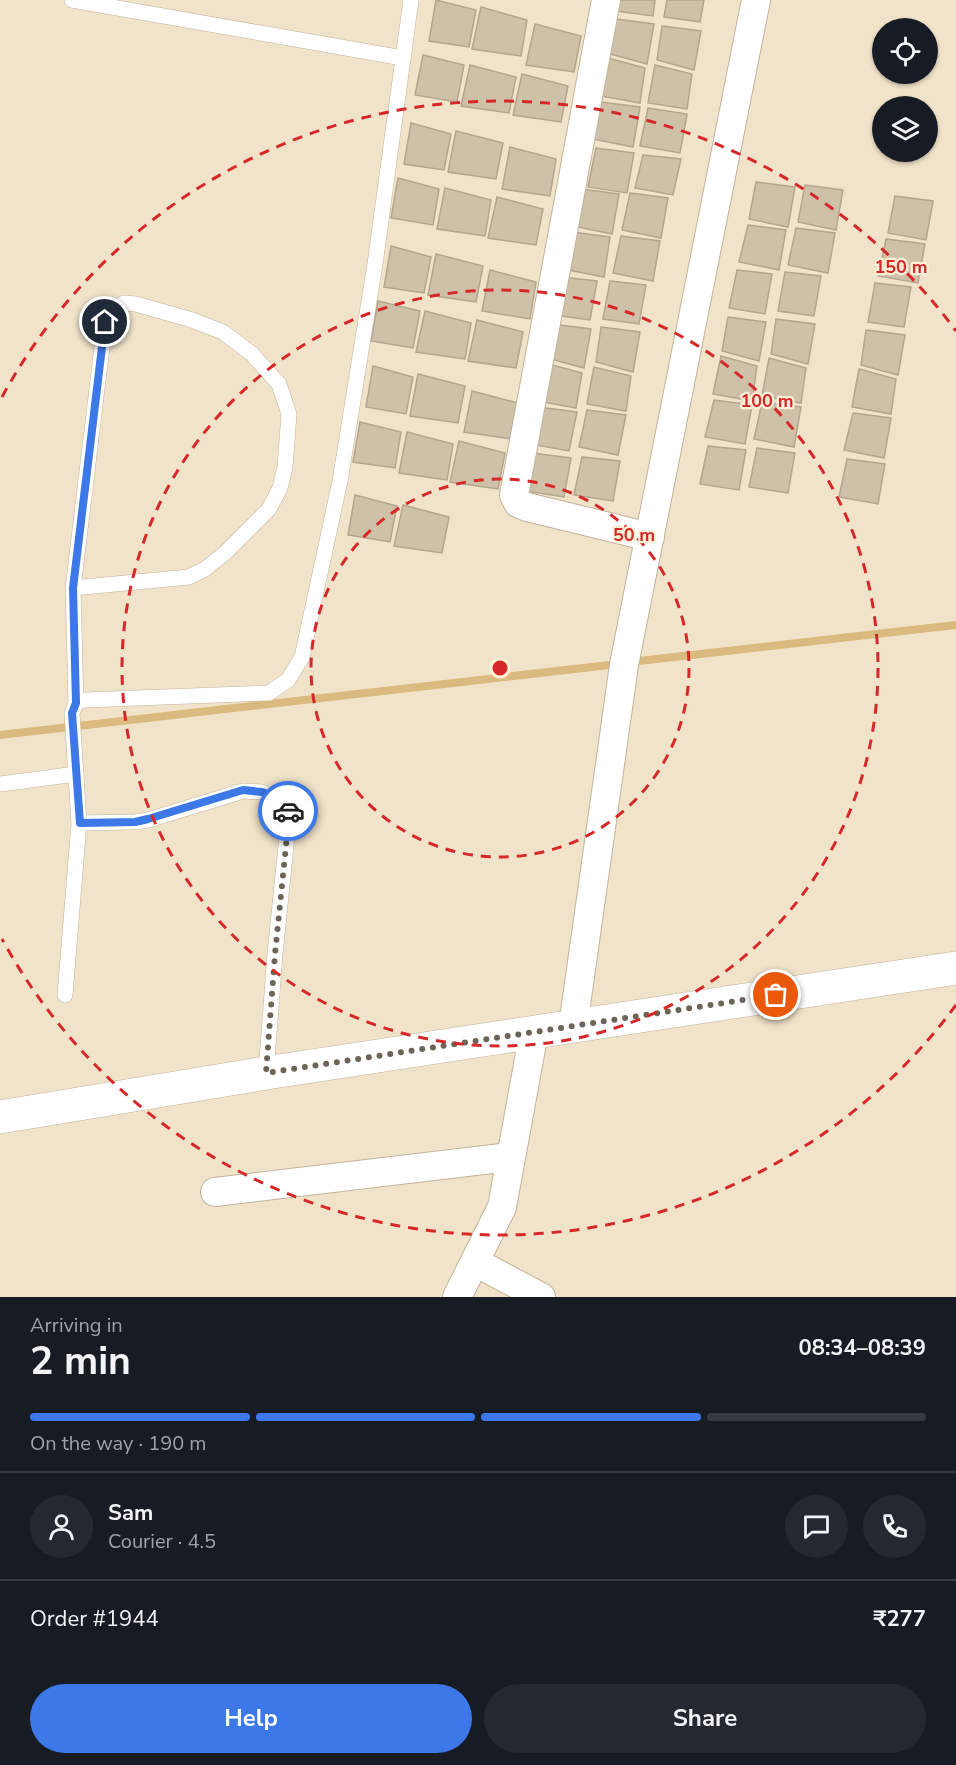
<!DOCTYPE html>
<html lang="en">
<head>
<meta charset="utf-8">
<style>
	:root { --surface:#171b24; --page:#242831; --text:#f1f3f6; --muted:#9ea1a6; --line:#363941; --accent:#3c78e7 }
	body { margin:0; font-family:"Nunito Sans",sans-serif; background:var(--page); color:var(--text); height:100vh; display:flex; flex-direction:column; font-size:22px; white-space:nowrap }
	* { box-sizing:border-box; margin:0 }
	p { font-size:20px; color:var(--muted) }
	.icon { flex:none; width:33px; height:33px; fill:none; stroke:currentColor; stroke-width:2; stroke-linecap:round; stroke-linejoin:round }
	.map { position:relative; height:1297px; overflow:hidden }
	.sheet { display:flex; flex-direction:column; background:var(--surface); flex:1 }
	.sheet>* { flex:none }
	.buttons { position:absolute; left:872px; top:18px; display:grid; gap:12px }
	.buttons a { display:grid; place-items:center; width:66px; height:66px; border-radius:50%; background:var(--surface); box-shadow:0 2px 4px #0004; font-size:30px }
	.pin { position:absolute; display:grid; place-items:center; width:51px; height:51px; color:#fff; margin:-26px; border:3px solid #fff; border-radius:50%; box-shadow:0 2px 6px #0007 }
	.courier { position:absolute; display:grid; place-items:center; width:60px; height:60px; margin:-30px; border:4px solid #3c78e7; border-radius:50%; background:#fff; color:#222; box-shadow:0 2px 8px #0007 }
	.headline em { font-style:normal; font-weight:700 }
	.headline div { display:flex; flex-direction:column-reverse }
	.headline { display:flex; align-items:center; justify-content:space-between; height:102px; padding:0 30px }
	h1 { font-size:39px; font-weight:700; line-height:45px }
	.bar { display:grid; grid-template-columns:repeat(4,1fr); gap:9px 6px; align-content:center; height:72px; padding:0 30px }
	.bar i { height:8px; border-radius:4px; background:var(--line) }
	.bar .on { background:var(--accent) }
	.bar p { grid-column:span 4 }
	.line { display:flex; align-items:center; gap:15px; padding:0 30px; border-top:2px solid var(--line) }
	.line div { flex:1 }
	.round { display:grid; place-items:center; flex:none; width:63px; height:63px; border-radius:32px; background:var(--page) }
	.button { display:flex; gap:12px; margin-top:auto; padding:12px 30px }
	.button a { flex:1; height:69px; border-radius:36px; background:var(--accent); color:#fff; font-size:24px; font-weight:700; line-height:69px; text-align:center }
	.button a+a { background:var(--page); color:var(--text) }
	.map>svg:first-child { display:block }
</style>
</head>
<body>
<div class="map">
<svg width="956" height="1297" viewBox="0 0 956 1297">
	<rect width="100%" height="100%" fill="#f1e3ca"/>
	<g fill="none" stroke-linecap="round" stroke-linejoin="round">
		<g stroke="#dbba7f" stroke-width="8">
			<polyline points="630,662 956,625"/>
			<polyline points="0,735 618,664"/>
		</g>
	</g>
	<g fill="#cfc1a8" stroke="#b3a58e" stroke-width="1.5">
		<polygon points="436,0 476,10 469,47 429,41"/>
		<polygon points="619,0 655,0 653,16 616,11"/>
		<polygon points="667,0 704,0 700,22 664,17"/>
		<polygon points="481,7 527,20 521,56 472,49"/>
		<polygon points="616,19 654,24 647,64 610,54"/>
		<polygon points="535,24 581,36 574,72 526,65"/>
		<polygon points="662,26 701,31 694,70 657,60"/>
		<polygon points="423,55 464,65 457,102 415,95"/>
		<polygon points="608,58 645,68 640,103 601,96"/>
		<polygon points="470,65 516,77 509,113 461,106"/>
		<polygon points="655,65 692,74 687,109 648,103"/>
		<polygon points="522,74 568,86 561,122 513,115"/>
		<polygon points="601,102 640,107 633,147 593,139"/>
		<polygon points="648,108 687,114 680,153 640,146"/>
		<polygon points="411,123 451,134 444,170 404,164"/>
		<polygon points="456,131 503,143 496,179 448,172"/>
		<polygon points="510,147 556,159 550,196 502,189"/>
		<polygon points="596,148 634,153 627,193 588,187"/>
		<polygon points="643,155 681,159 673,195 635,188"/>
		<polygon points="398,178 439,189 433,225 391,218"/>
		<polygon points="756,182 795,187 788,227 749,219"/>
		<polygon points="805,185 843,190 836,230 798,222"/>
		<polygon points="445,188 491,200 485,236 437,229"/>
		<polygon points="581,189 619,194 612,234 573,226"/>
		<polygon points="630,193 668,198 661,238 622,230"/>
		<polygon points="895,196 933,201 926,240 888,233"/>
		<polygon points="497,197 543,209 536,245 488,238"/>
		<polygon points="748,225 786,230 779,270 739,262"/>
		<polygon points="796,228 835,233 828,273 788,265"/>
		<polygon points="572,232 610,237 604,277 563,269"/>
		<polygon points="621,236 660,241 653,281 613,273"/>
		<polygon points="886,239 925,244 918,283 878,276"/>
		<polygon points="391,246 431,257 424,293 384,287"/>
		<polygon points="436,254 483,266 476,302 428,295"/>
		<polygon points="490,270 536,282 530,319 482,311"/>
		<polygon points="737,270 772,274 765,314 729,308"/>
		<polygon points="785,272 821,276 814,316 778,311"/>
		<polygon points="561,277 597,281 590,320 554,315"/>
		<polygon points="610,281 646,285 639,324 603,319"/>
		<polygon points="875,283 911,287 904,327 868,322"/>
		<polygon points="378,301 420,311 413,348 371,341"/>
		<polygon points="425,311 471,323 465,359 416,352"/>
		<polygon points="728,317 766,322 759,361 722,351"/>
		<polygon points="776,319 815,324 808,364 771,354"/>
		<polygon points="477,320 523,332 516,368 468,361"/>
		<polygon points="552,324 591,329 584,368 547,358"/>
		<polygon points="601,327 640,332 633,372 596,362"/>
		<polygon points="866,330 905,335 898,375 861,365"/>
		<polygon points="721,356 757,366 752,401 713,394"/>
		<polygon points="769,358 806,368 801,403 762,396"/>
		<polygon points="545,363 582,373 576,408 538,401"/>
		<polygon points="373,366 413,377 406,414 366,407"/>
		<polygon points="594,367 631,376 626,411 587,404"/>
		<polygon points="859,369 896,379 891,414 852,407"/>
		<polygon points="418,374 465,386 458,423 410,416"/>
		<polygon points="472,391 518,403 511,439 464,432"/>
		<polygon points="714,400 752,405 745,444 705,437"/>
		<polygon points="762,402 801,407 794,447 754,439"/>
		<polygon points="538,407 577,412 569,451 530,444"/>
		<polygon points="587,410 626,415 618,455 579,447"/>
		<polygon points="853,413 891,418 884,458 844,450"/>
		<polygon points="360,422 401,432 395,468 353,462"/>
		<polygon points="407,432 453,444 447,480 399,473"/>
		<polygon points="459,441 505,453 498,489 450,482"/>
		<polygon points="708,446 746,450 739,490 700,484"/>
		<polygon points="757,448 795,453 788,493 749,487"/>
		<polygon points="532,453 571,458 564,497 525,491"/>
		<polygon points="582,457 620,461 613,501 574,495"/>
		<polygon points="847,459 885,464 878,504 839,497"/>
		<polygon points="355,495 397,506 390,542 348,535"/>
		<polygon points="403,505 449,517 442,553 394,546"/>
	</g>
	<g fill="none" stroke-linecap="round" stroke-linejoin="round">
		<g stroke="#c1b49c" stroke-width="16">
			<g id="service">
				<polyline points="72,0 403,58"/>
				<polyline points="73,588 189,577 205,569 225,553 269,509 280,488 285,467 289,414 279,384 252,354 223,332 192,320 136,304 124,303 113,310 105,322 73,588 76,703"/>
				<polyline points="0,784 76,774"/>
				<polyline points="79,823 135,822 148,820 243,791 262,792 285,803 289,816 275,954 266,1073"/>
				<polyline points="65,995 79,823 72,713 76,703 85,700 269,693 288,680 302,657 340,481 375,264 411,0"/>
			</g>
		</g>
		<g stroke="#c1b49c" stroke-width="30">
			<g id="minor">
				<polyline points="606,0 514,495 518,503 527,507 650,537"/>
				<polyline points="573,1026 624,665 756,0"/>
				<polyline points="215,1192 510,1157"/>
				<polyline points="475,1262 541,1297"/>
				<polyline points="457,1297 502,1207 534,1032"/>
			</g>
		</g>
		<g stroke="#c1b49c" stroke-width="34">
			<polyline id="primary" points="0,1117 266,1073 956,968"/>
		</g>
		<use href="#service" stroke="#fff" stroke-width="15"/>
		<use href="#minor" stroke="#fff" stroke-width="28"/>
		<use href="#primary" stroke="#fff" stroke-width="33"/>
	</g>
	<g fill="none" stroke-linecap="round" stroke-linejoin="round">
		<polyline stroke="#6c6456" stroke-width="6" stroke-dasharray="0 10.8" points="288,811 289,816 275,954 266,1073 776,995"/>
		<polyline stroke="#3c78e7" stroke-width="8" points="105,322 73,588 76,703 72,713 80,823 135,822 148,819 243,790 262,792 276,797 285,803 288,811"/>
	</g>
	<g fill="none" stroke="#d62828" stroke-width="3" stroke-dasharray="10 8">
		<circle cx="500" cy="668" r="189"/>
		<circle cx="500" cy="668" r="378"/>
		<path d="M956 1005A567 567 0 0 1 2 939M2 397A567 567 0 0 1 956 331"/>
	</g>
	<circle cx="500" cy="668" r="9" fill="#d62828" stroke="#fff0d7" stroke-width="3"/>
	<g font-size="18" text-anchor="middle" font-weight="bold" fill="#d62828" stroke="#fff0d7" stroke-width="4.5" stroke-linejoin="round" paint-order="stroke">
		<text x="901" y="273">150 m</text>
		<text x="767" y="407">100 m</text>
		<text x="634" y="541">50 m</text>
	</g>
</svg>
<div class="buttons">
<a><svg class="icon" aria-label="locate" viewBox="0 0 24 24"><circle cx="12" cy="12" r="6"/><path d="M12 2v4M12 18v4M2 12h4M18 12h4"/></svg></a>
<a><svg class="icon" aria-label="layers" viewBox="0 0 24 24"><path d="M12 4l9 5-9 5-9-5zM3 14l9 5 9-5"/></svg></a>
</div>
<div class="pin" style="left:776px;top:995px;background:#ea580c"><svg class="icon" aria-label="bag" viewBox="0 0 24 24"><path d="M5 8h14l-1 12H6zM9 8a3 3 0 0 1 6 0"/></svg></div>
<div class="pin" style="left:105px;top:322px;background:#1f2937"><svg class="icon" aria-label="home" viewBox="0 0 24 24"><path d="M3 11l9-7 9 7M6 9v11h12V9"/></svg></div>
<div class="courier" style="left:288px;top:811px"><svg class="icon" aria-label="car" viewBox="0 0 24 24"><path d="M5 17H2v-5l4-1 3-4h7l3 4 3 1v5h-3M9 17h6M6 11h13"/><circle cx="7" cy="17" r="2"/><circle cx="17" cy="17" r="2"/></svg></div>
</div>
<section class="sheet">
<div class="headline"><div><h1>2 min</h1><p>Arriving in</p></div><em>08:34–08:39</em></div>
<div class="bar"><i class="on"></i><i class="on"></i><i class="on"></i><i></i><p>On the way · 190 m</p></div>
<div class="line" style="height:108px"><a class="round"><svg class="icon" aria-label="person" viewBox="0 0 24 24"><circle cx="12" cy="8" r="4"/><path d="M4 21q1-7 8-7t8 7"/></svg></a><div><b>Sam</b><p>Courier · 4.5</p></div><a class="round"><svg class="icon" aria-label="chat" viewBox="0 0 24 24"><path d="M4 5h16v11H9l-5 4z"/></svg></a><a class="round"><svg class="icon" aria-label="phone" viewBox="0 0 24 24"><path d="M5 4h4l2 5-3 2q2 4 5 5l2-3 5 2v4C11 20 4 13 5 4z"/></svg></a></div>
<div class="line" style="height:78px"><div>Order #1944</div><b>₹277</b></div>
<div class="button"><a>Help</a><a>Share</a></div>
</section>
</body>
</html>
